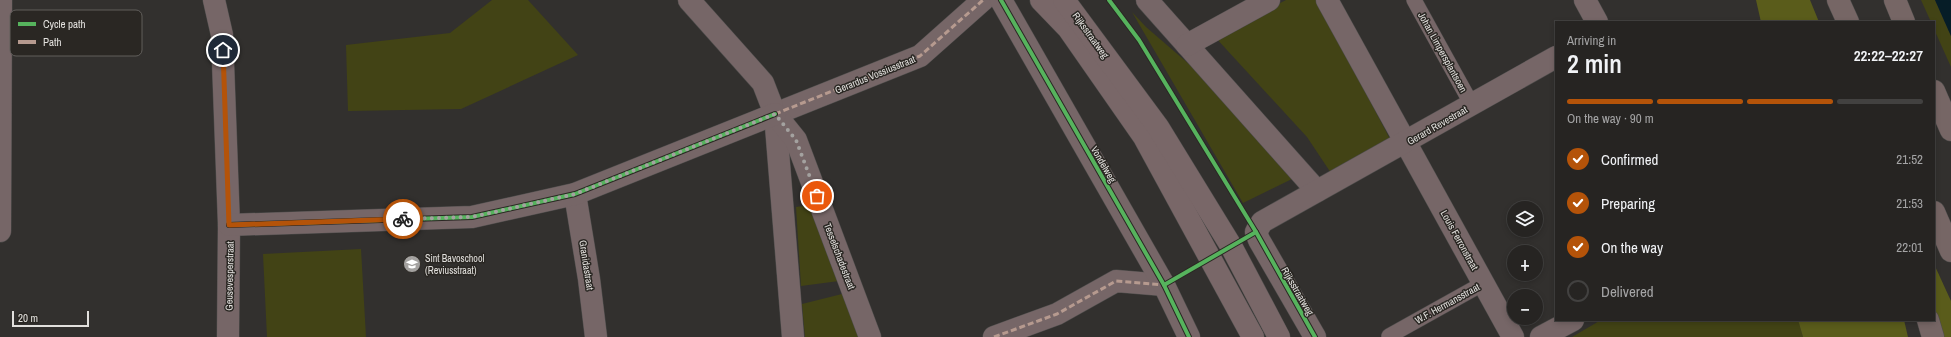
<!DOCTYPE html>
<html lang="en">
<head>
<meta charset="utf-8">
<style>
	:root { --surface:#262422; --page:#2e2c2a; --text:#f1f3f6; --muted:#a4a4a5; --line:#424140; --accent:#b45309 }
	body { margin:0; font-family:"Archivo Narrow",sans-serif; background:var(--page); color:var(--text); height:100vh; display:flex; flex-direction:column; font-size:15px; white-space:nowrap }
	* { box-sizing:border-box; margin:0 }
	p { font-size:13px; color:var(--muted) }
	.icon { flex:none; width:22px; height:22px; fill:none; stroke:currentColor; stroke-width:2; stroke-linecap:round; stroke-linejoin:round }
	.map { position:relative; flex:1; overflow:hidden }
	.details { position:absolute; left:1555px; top:21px; width:380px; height:300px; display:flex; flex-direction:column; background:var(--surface); border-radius:0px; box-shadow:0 2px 6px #0003,0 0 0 1px var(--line) }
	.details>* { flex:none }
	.tools { position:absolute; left:1507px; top:201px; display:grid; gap:8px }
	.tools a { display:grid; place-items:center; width:36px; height:36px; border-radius:50%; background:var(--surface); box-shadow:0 2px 6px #0003,0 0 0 1px var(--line); font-size:20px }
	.scale { position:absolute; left:12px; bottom:10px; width:77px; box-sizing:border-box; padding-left:4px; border:2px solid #e2e0dd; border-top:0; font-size:11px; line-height:14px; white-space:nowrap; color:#e2e0dd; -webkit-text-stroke:3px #2a2723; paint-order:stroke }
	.pin { position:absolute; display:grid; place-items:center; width:34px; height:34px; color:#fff; margin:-17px; border:2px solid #fff; border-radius:50%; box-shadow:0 1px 4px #0007 }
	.courier { position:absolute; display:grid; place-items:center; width:40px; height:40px; margin:-20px; border:3px solid #b45309; border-radius:50%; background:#fff; color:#222; box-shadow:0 1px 5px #0007 }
	.overview em { font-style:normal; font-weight:600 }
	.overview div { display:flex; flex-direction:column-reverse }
	.overview { display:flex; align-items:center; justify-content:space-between; height:68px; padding:0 12px }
	h1 { font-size:26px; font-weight:600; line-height:30px }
	.bar { display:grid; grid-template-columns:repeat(4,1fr); gap:6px 4px; align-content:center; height:48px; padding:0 12px }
	.bar i { height:5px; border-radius:3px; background:var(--line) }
	.bar .current { background:var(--accent) }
	.bar p { grid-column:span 4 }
	ol { padding:0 12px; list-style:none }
	li { display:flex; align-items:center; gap:12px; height:44px }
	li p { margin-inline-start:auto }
	li .icon { padding:4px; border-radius:50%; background:var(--accent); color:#fff; stroke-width:4 }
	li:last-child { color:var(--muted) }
	li i { width:22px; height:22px; border:2px solid var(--line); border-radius:50% }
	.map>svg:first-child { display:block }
</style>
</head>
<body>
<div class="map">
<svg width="1951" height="337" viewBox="0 0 1951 337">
	<rect width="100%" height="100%" fill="#32302e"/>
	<g fill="#424315">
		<polygon points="492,0 528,0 578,55 461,109 348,111 346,45 450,33"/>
		<polygon points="1286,0 1317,0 1391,141 1331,173 1307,137 1215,37"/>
		<polygon points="1921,0 1935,0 1951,36 1951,67 1934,29 1934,22 1931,22"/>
		<polygon points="1132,12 1146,27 1197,71 1292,179 1243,203"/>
		<polygon points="809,205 839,281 801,286 796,207"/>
		<polygon points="361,249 366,337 267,337 263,254"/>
		<polygon points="842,294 861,337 805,337 802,304"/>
		<polygon points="1601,320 1798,320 1803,337 1572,337"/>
	</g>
	<g fill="#5a5c1b">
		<polygon points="1756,0 1810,0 1819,22 1761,22"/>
		<polygon points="1934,264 1951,301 1951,337 1939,337 1934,316"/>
		<polygon points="1798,320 1904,320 1908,337 1803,337"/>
	</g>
	<polygon fill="#061d27" points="1935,0 1951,0 1951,36"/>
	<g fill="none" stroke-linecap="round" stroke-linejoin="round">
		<g stroke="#4d4c4b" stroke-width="16">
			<g id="service">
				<polyline points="1414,0 1472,105"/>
				<polyline points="1389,336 1484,283"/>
			</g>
		</g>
		<g stroke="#4d4c4b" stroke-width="23">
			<g id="pedestrian">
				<polyline points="775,114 920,56 983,0"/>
				<polyline points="994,337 1057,314 1116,281 1164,285"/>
			</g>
		</g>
		<g stroke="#4d4c4b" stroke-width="23">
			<g id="minor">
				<polyline points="214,0 222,35 229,225 228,337"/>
				<polyline points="689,0 763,83 775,114 793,337"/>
				<polyline points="1001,0 1164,285 1189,337"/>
				<polyline points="1147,0 1317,191"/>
				<polyline points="1327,0 1513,337"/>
				<polyline points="1585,0 1597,22"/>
				<polyline points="1187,45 1269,0"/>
				<polyline points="775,114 796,140 870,337"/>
				<polyline points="575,194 589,279 596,337"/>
				<polyline points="229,225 472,217 575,194 775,114"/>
				<polyline points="0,231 1,0"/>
				<polyline points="1315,337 1259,240 1256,232 1262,222 1556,57"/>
				<polyline points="1541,337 1573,320"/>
			</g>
		</g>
		<g stroke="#4d4c4b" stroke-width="23">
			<g id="secondary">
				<polyline points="1041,0 1068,28 1144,137 1253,337"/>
				<polyline points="1064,0 1158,127 1231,246 1279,337"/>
			</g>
		</g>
		<g stroke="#4d4c4b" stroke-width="23">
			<g id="primary">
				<polyline points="1838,0 1848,22"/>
				<polyline points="1895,0 1904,22"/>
				<polyline points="1934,91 1951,130"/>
				<polyline points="1934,212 1951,251"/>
				<polyline points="1928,320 1933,337"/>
			</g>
		</g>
		<use href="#service" stroke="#766667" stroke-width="15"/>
		<use href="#pedestrian" stroke="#766667" stroke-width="22"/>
		<use href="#minor" stroke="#766667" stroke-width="22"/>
		<use href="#secondary" stroke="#796768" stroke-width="22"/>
		<use href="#primary" stroke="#766665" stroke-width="22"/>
		<g stroke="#b69a8f" stroke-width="3" stroke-dasharray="6 3" stroke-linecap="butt">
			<polyline points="775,114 920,56 983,0"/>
			<polyline points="994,337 1057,314 1116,281 1164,285"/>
		</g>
		<g stroke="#2a2723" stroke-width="6">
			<g id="cycleway">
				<polyline points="1001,0 1164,285 1189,337"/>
				<polyline points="1109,0 1139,40 1256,232 1315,337"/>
				<polyline points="229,225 472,217 575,194 775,114"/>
				<polyline points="1164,285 1256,232"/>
			</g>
		</g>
		<use href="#cycleway" stroke="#56b35d" stroke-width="4"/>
	</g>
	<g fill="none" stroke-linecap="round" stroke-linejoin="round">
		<polyline stroke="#a4a2a0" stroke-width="4" stroke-dasharray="0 7.2" points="403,219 472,217 575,194 775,114 796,140 817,196"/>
		<polyline stroke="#b45309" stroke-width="5" points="223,50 229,225 403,219"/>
	</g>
	<defs>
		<g id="school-disc" transform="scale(0.9)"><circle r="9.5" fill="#a4a2a0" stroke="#2a2723"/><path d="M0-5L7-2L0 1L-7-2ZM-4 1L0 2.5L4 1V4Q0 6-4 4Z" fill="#fff"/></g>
	</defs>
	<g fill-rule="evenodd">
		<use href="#school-disc" x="412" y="264"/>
	</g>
	<g text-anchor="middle" stroke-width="3" stroke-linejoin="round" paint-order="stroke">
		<g font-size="10" fill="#e2e0dd" stroke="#2a2723">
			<text transform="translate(1091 35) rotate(54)" y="4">Rijksstraatweg</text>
			<text transform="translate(1443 52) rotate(61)" y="4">Johan Limpersplantsoen</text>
			<text transform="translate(875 74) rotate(-22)" y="4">Gerardus Vossiusstraat</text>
			<text transform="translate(1437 125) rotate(-30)" y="4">Gerard Revestraat</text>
			<text transform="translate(1104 164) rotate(60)" y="4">Vondelweg</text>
			<text transform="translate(1460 240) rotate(61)" y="4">Louis Ferronstraat</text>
			<text transform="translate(840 256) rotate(69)" y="4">Tesselschadestraat</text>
			<text transform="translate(587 265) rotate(81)" y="4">Granidastraat</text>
			<text transform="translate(229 276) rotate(-89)" y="4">Geusevesperstraat</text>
			<text transform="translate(1298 291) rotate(60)" y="4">Rijksstraatweg</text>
			<text transform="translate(1447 303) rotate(-29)" y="4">W.F. Hermansstraat</text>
		</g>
		<g font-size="10" fill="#e2e0dd" stroke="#2a2723" text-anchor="start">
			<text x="425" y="262">Sint Bavoschool<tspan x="425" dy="12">(Reviusstraat)</tspan></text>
		</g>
	</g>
	<rect x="10" y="10" width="132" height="46" rx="6" fill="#2a2723" stroke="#615e5b" stroke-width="1"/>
	<rect x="18" y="22" width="18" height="4" fill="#56b35d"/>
	<rect x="18" y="40" width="18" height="4" fill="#b69a8f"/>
	<g font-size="11" fill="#e2e0dd">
		<text x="43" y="28">Cycle path</text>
		<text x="43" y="46">Path</text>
	</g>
</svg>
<div class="tools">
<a><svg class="icon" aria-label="layers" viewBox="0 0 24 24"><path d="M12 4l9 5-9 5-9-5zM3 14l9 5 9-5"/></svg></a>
<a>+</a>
<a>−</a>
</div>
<div class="scale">20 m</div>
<div class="pin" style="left:817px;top:196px;background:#ea580c"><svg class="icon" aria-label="bag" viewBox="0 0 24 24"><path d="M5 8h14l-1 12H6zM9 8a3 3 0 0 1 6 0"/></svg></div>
<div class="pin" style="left:223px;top:50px;background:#1f2937"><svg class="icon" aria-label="home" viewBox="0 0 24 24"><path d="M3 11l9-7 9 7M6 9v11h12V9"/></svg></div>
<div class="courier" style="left:403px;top:219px"><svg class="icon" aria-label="bike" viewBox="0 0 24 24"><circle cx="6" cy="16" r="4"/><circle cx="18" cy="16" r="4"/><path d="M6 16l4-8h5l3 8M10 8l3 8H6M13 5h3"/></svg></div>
<section class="details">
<div class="overview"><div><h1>2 min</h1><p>Arriving in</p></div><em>22:22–22:27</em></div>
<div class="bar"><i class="current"></i><i class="current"></i><i class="current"></i><i></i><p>On the way · 90 m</p></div>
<ol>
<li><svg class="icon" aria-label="check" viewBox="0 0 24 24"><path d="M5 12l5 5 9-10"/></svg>Confirmed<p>21:52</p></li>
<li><svg class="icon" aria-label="check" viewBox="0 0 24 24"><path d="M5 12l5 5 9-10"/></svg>Preparing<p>21:53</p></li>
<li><svg class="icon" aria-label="check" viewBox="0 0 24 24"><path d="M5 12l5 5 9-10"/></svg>On the way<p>22:01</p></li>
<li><i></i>Delivered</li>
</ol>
</section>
</div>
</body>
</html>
